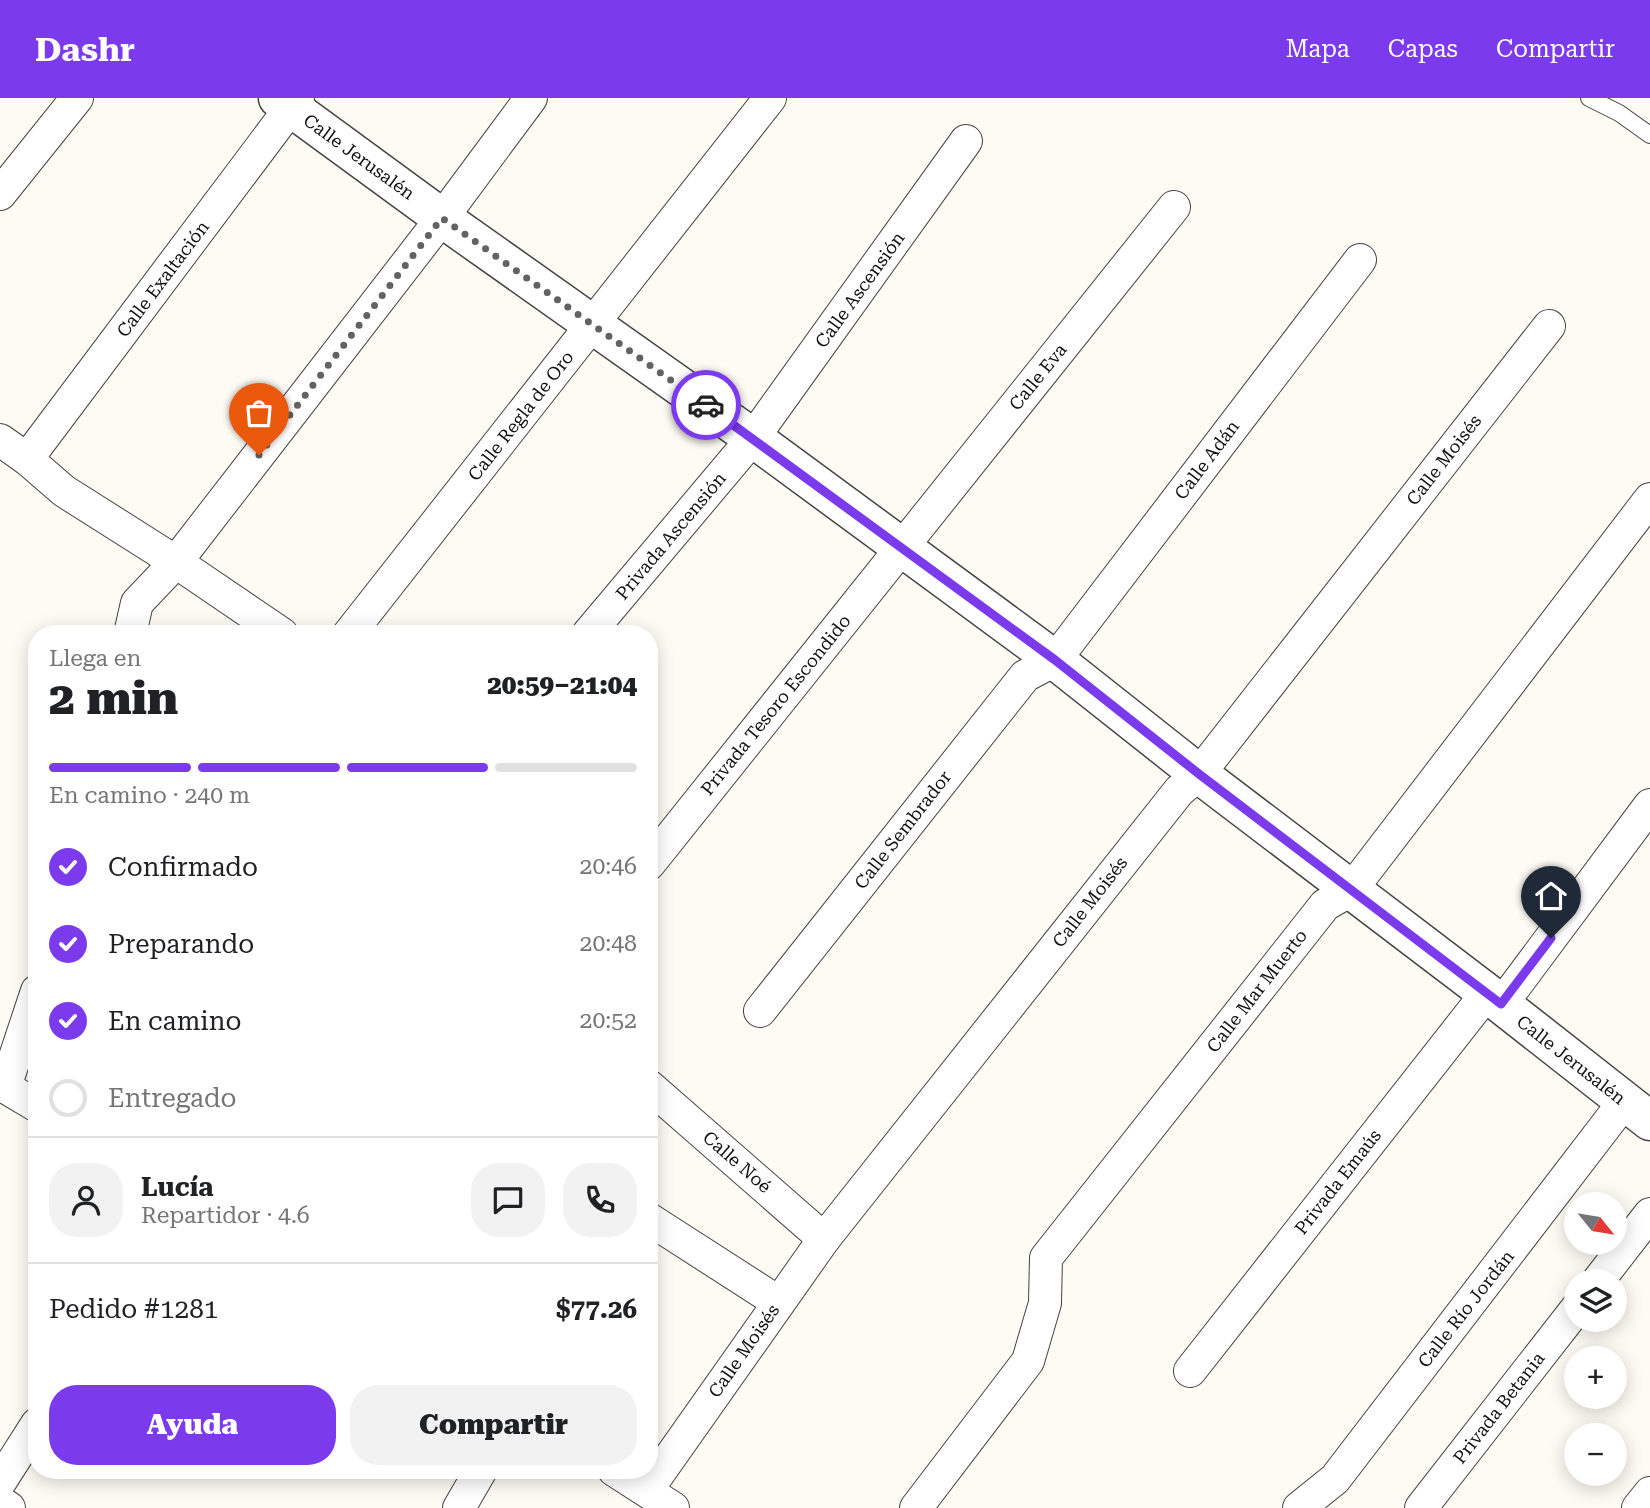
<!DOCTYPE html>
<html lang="es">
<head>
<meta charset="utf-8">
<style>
	:root { --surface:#fff; --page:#f2f2f2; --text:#202124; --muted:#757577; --line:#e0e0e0; --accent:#7c3aed }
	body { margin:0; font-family:"Roboto Serif",serif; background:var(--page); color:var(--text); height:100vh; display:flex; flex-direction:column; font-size:26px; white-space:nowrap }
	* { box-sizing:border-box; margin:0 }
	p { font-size:23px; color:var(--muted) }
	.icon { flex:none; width:38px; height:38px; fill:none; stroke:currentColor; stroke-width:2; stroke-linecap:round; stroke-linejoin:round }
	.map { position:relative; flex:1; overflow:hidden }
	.side { position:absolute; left:28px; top:527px; width:630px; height:854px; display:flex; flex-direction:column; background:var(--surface); border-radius:28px; box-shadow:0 4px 18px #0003 }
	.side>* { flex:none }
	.needle { width:46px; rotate:120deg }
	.buttons { position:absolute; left:1564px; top:1094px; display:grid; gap:14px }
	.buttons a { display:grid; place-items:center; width:63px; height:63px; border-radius:50%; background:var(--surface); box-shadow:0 4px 18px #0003; font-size:35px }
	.pin { position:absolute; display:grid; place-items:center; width:60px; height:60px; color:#fff; margin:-72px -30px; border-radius:50% 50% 50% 0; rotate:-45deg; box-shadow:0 0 7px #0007 }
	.pin .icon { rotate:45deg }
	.courier { position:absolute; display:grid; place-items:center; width:70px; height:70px; margin:-35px; border:5px solid #7c3aed; border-radius:50%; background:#fff; color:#222; box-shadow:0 2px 9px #0007 }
	.summary em { font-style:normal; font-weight:800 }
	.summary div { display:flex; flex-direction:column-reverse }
	.summary { display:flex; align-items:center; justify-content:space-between; height:119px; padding:0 21px }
	h1 { font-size:46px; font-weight:800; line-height:52px }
	.bar { display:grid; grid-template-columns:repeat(4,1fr); gap:10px 7px; align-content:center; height:84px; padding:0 21px }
	.bar i { height:9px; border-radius:5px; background:var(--line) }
	.bar .active { background:var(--accent) }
	.bar p { grid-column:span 4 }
	.line { display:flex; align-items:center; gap:18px; padding:0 21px; border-top:2px solid var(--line) }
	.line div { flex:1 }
	.round { display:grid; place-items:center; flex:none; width:74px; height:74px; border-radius:28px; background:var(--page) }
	ol { padding:0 21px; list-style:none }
	li { display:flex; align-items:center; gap:21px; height:77px }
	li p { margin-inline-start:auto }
	li .icon { padding:7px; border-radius:50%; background:var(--accent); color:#fff; stroke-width:4 }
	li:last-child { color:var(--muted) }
	li i { width:38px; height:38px; border:4px solid var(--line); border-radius:50% }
	.action { display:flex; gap:14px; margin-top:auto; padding:14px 21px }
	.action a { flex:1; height:80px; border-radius:28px; background:var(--accent); color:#fff; font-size:28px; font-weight:800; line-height:80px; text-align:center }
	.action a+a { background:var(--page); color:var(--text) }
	header { display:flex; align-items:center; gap:42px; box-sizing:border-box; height:98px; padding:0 35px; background:var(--accent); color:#fff }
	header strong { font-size:33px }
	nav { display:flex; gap:38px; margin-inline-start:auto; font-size:24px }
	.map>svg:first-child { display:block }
</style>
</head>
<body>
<header>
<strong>Dashr</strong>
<nav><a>Mapa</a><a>Capas</a><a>Compartir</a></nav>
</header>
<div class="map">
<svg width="1650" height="1410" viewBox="0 0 1650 1410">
	<rect width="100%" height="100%" fill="#fefbf4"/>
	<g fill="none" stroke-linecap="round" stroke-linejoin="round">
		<g stroke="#434343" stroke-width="18">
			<polyline id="service" points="1589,0 1619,15 1650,37"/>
		</g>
		<g stroke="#434343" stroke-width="34">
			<g id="minor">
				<polyline points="0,96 77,0"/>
				<polyline points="0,342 27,361 64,393 176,464 282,536"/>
				<polyline points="27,361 298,0"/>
				<polyline points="130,536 137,505 176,464 442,120 531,0"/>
				<polyline points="349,536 770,0"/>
				<polyline points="588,536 753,340 966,43"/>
				<polyline points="649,766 1174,109"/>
				<polyline points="1501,907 1650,707"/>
				<polyline points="760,913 1025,578 1055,562 1360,162"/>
				<polyline points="0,986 37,1008"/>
				<polyline points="649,988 824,1141"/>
				<polyline points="5,989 37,893"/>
				<polyline points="649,1121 778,1204"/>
				<polyline points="1598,1183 1650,1116"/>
				<polyline points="1190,1273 1487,895"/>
				<polyline points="614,1372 673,1410"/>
				<polyline points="0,1384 37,1326"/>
				<polyline points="647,1392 824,1141 1179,693 1199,676 1549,228"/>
				<polyline points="0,1404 9,1410"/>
				<polyline points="459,1410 481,1372"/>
				<polyline points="916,1410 1028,1263 1045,1205 1046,1160 1325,807 1351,792 1650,401"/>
				<polyline points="1299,1410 1335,1381 1624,1004"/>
				<polyline points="1421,1410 1577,1210"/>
				<polyline points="1638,1410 1650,1395"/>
			</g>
		</g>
		<g stroke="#434343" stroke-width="41">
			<polyline id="tertiary" points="278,0 442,120 753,340 1055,562 1199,676 1487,895 1650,1023"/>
		</g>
		<use href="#service" stroke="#fff" stroke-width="16"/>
		<use href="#minor" stroke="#fff" stroke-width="32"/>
		<use href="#tertiary" stroke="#fff" stroke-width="38"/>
	</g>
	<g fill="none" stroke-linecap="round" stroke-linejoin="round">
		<polyline stroke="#636260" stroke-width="7" stroke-dasharray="0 12.6" points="259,357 442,120 706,307"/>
		<polyline stroke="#7c3aed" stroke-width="9" points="706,307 1055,562 1199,676 1501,906 1551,840"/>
	</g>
	<g text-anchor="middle" stroke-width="7" stroke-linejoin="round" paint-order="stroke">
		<g font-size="18" fill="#101010" stroke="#fff">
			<text transform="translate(359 59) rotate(36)" y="6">Calle Jerusalén</text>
			<text transform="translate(163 181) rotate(-53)" y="6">Calle Exaltación</text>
			<text transform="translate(860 192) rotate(-54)" y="6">Calle Ascensión</text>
			<text transform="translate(1038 279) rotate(-51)" y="6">Calle Eva</text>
			<text transform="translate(521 318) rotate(-52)" y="6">Calle Regla de Oro</text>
			<text transform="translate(1207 362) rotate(-53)" y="6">Calle Adán</text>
			<text transform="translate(1444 362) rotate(-52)" y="6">Calle Moisés</text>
			<text transform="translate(671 438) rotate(-50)" y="6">Privada Ascensión</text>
			<text transform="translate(776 607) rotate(-51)" y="6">Privada Tesoro Escondido</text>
			<text transform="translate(903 732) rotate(-52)" y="6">Calle Sembrador</text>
			<text transform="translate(1090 804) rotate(-52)" y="6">Calle Moisés</text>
			<text transform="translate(1257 893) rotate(-52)" y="6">Calle Mar Muerto</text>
			<text transform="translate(1571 962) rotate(38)" y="6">Calle Jerusalén</text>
			<text transform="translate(737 1064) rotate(41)" y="6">Calle Noé</text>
			<text transform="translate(1338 1084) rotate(-52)" y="6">Privada Emaús</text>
			<text transform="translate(1466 1211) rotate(-52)" y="6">Calle Río Jordán</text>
			<text transform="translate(744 1253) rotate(-55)" y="6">Calle Moisés</text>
			<text transform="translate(1499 1310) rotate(-52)" y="6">Privada Betania</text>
		</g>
	</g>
</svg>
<div class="buttons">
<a><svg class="needle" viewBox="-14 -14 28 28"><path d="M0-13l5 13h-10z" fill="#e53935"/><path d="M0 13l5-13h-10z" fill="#757577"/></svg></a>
<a><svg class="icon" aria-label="layers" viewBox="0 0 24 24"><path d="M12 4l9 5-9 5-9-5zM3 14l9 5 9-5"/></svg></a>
<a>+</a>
<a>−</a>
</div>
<div class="pin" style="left:259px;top:357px;background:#ea580c"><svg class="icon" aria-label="bag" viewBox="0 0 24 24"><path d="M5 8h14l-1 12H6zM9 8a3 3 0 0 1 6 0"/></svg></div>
<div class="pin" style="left:1551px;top:840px;background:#1f2937"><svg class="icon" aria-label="home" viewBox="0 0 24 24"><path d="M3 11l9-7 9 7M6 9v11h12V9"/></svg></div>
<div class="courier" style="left:706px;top:307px"><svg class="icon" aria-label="car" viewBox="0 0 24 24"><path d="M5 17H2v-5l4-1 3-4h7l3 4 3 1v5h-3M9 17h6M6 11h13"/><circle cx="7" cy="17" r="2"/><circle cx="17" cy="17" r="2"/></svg></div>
<section class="side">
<div class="summary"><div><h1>2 min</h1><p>Llega en</p></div><em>20:59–21:04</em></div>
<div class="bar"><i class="active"></i><i class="active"></i><i class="active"></i><i></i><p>En camino · 240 m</p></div>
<ol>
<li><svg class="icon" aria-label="check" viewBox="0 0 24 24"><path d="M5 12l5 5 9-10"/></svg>Confirmado<p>20:46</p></li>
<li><svg class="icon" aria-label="check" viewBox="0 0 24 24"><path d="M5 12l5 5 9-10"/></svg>Preparando<p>20:48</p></li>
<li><svg class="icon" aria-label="check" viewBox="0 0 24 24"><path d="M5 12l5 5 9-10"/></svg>En camino<p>20:52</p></li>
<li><i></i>Entregado</li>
</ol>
<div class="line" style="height:126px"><a class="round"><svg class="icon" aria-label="person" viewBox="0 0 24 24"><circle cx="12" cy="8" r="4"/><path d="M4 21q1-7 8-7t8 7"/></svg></a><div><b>Lucía</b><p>Repartidor · 4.6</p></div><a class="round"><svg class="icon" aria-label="chat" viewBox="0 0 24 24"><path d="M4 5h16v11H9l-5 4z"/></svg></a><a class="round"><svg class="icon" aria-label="phone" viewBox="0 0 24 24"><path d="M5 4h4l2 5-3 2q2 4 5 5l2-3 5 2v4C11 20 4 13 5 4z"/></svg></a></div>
<div class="line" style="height:91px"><div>Pedido #1281</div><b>$77.26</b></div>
<div class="action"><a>Ayuda</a><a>Compartir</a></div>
</section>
</div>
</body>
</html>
